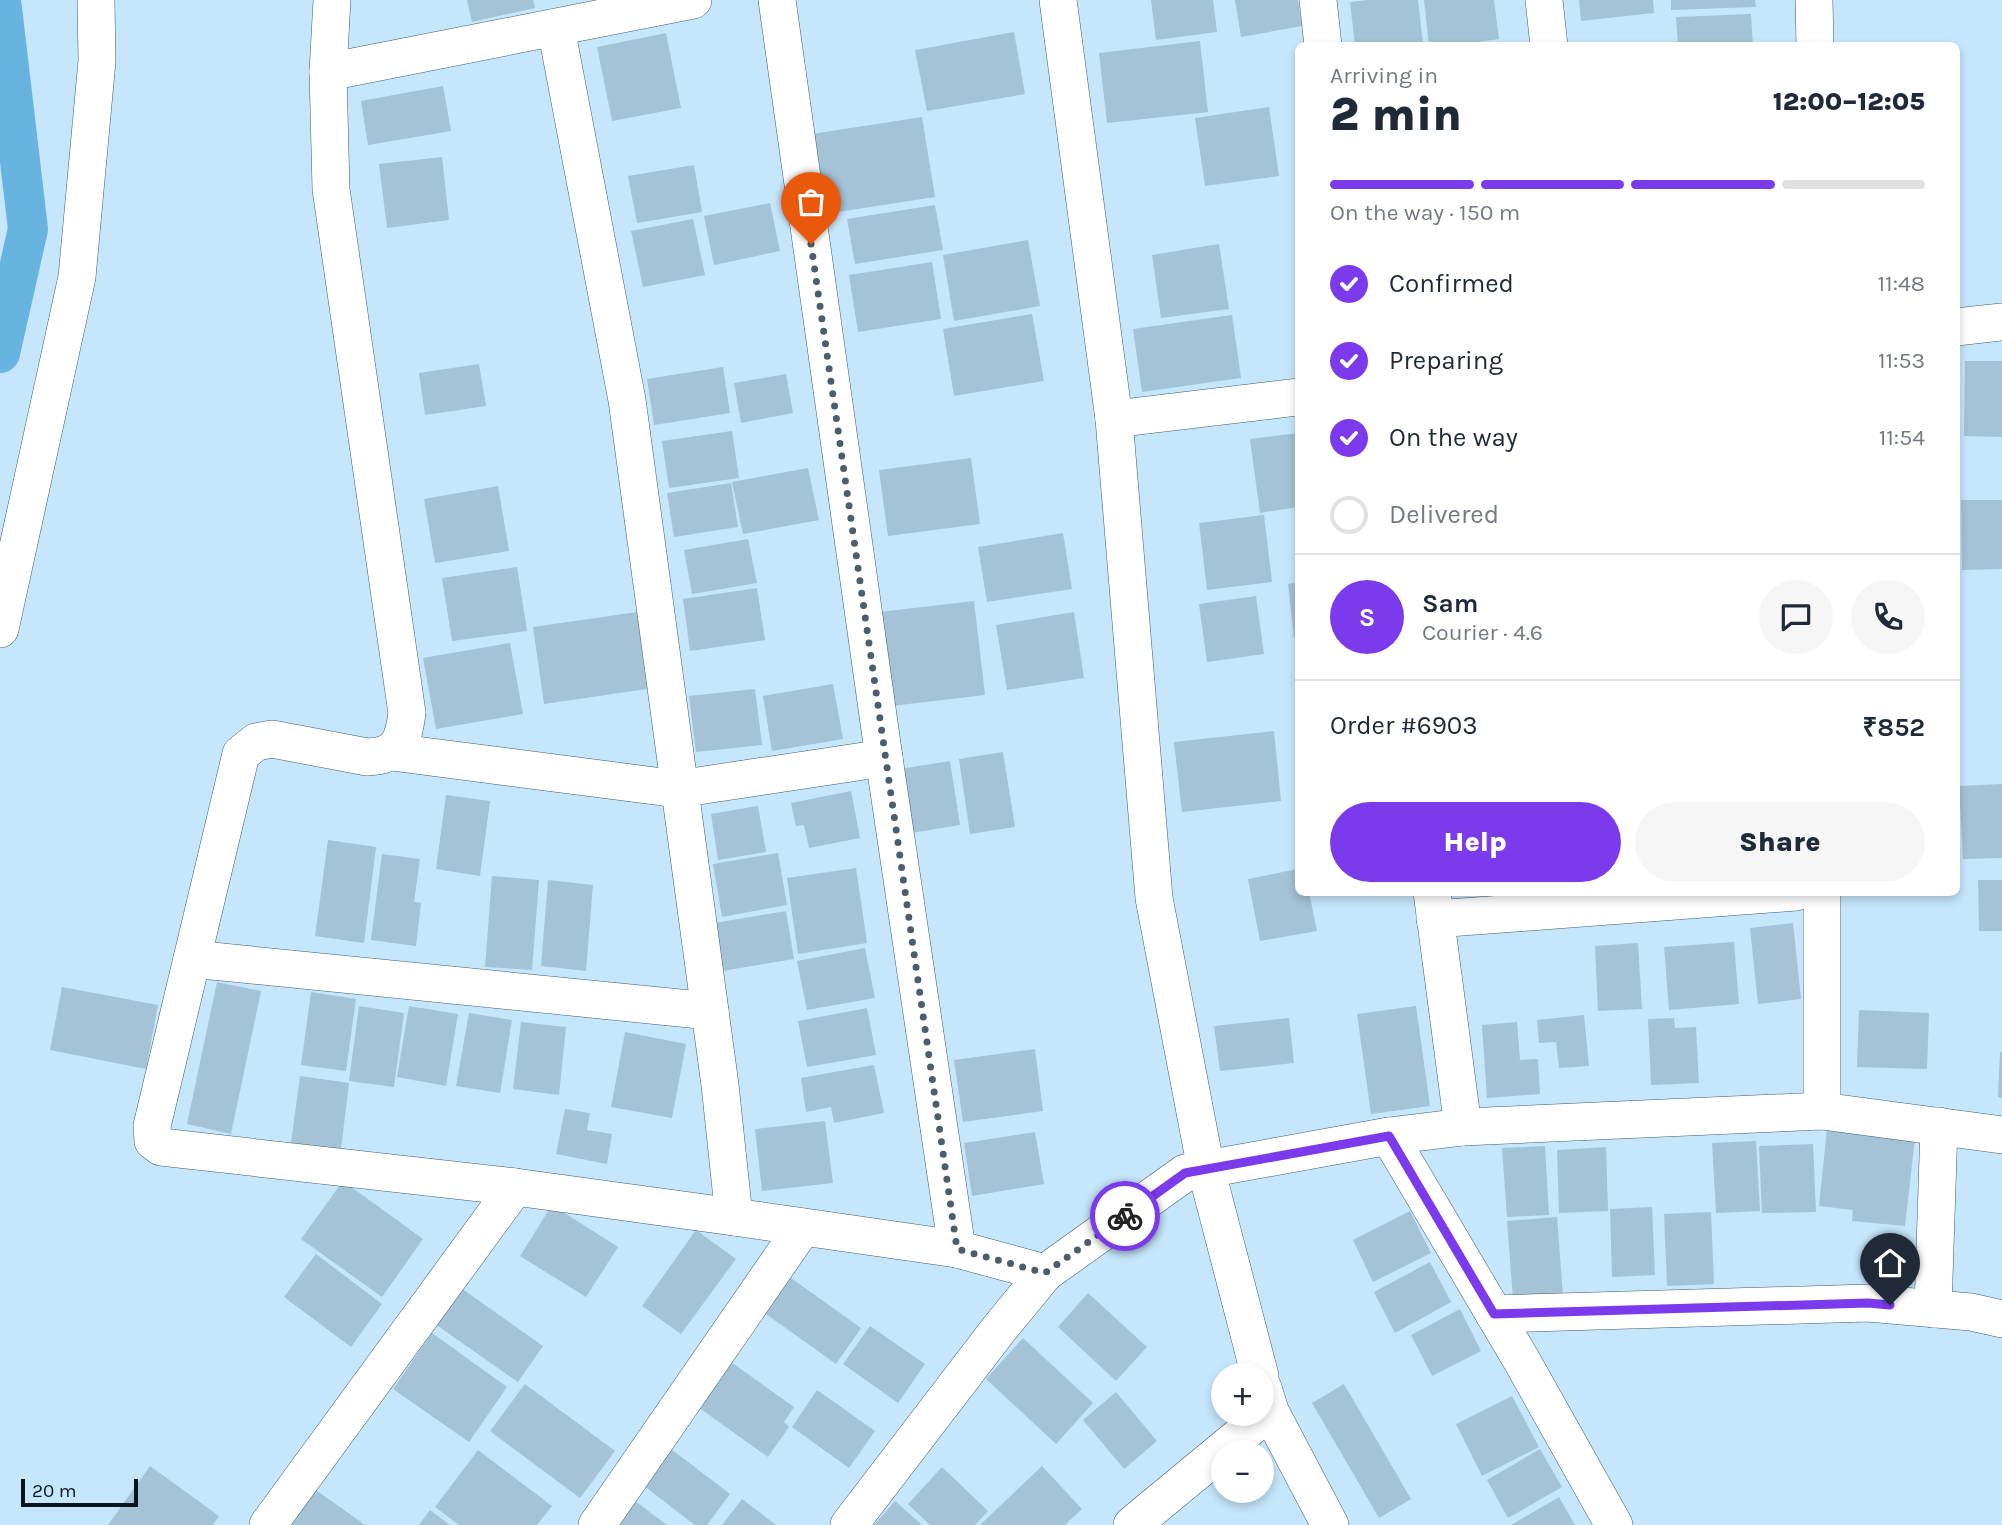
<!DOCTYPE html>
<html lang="en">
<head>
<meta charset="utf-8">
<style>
	:root { --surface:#fff; --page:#f6f6f7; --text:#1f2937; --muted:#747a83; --line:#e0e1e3; --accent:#7c3aed }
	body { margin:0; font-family:Karla,sans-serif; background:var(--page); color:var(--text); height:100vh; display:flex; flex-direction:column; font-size:26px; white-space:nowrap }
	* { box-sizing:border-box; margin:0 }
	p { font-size:23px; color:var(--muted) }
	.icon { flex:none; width:38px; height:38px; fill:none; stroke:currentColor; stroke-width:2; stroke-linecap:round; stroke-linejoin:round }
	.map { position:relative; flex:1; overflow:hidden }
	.side { position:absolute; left:1295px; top:42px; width:665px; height:854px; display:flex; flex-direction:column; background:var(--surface); border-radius:10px; box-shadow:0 4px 10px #0003 }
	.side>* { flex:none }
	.tools { position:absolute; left:1211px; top:1363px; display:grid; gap:14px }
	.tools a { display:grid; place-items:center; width:63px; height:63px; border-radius:50%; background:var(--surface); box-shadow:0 4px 10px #0003; font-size:35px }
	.scale { position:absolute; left:21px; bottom:18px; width:117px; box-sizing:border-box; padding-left:7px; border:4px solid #0a151c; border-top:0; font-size:19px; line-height:24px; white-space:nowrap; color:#0a151c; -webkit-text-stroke:5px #c6e6fb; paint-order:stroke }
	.pin { position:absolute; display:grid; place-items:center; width:60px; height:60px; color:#fff; margin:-72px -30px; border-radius:50% 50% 50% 0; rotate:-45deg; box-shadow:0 0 7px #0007 }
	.pin .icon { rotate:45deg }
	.courier { position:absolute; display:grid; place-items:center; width:70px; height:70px; margin:-35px; border:5px solid #7c3aed; border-radius:50%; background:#fff; color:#222; box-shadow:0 2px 9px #0007 }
	.summary em { font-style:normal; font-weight:800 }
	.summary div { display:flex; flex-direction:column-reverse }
	.summary { display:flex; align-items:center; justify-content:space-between; height:119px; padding:0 35px }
	h1 { font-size:46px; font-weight:800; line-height:52px }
	.bar { display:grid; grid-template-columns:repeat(4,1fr); gap:10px 7px; align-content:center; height:84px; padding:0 35px }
	.bar i { height:9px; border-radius:5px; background:var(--line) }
	.bar .active { background:var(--accent) }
	.bar p { grid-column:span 4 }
	.line { display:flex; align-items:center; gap:18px; padding:0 35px; border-top:2px solid var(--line) }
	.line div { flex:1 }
	.round { display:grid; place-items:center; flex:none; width:74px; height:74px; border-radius:37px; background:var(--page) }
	ol { padding:0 35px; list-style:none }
	li { display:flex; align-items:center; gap:21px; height:77px }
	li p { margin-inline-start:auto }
	li .icon { padding:7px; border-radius:50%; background:var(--accent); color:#fff; stroke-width:4 }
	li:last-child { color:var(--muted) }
	li i { width:38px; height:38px; border:4px solid var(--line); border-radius:50% }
	.primary-button { display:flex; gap:14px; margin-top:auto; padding:14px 35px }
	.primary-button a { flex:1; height:80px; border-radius:42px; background:var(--accent); color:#fff; font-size:28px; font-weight:800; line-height:80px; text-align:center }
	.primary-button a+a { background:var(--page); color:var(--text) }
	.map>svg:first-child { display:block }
</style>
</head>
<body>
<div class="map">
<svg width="2002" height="1525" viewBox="0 0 2002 1525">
	<rect width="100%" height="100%" fill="#c6e6fb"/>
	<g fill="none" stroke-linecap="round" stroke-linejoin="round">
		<polyline stroke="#67b4e1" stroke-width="40" points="0,353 28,229 1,0"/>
	</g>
	<g fill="#a4c3d7">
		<polygon points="467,0 533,0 535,8 472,22"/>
		<polygon points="1151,0 1213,0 1217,32 1156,40"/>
		<polygon points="1235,0 1298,0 1302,26 1241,37"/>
		<polygon points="1368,0 1418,0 1423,44 1355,46 1350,2"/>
		<polygon points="1424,0 1494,0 1499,39 1449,46 1429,46"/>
		<polygon points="1579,0 1653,0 1654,13 1581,21"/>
		<polygon points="1671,0 1755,0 1756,7 1671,10"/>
		<polygon points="1751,14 1753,46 1678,46 1676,17"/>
		<polygon points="1014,32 1025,94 927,111 915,50"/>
		<polygon points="666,33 681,108 612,121 597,47"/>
		<polygon points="1200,41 1208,112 1107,123 1099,53"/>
		<polygon points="443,86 451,131 368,145 361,101"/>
		<polygon points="1269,107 1279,176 1205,186 1195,118"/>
		<polygon points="922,117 935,197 825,214 812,134"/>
		<polygon points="442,157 449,220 387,228 379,164"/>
		<polygon points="694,165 702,212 637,223 628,176"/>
		<polygon points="770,203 780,251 714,265 704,216"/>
		<polygon points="935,205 943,250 855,264 847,219"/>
		<polygon points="693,219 705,275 643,287 631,231"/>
		<polygon points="1028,240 1040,306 954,321 943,255"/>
		<polygon points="1219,244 1229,309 1161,318 1152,255"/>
		<polygon points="932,262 941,319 858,332 849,275"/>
		<polygon points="1032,314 1044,381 954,396 943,329"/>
		<polygon points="1232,315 1241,378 1142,392 1133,329"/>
		<polygon points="1965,361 2002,361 2002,437 1964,436"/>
		<polygon points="479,364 486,406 425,415 419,373"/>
		<polygon points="723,367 730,413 654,425 647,379"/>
		<polygon points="786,374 793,413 741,423 734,383"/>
		<polygon points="732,431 739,478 669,488 662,441"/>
		<polygon points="1298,433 1298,507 1260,513 1250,439"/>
		<polygon points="971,458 980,524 888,536 879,470"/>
		<polygon points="808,468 819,520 743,534 732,482"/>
		<polygon points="731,483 738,527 674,537 667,493"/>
		<polygon points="498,486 509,551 435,563 424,499"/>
		<polygon points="1961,500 2002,500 2002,569 1962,570"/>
		<polygon points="1264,515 1272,582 1207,590 1199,523"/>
		<polygon points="1063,533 1072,589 987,602 978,547"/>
		<polygon points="748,539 757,583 692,594 684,550"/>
		<polygon points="517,567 527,631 452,641 442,578"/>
		<polygon points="1298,582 1298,638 1294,638 1288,584"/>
		<polygon points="757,588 765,640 690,651 683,599"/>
		<polygon points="1256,596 1264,654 1207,662 1199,604"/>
		<polygon points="974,601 985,695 883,707 871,613"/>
		<polygon points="637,612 647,689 544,704 533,627"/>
		<polygon points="1074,612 1084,678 1007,690 996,625"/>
		<polygon points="510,643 523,714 436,729 423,658"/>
		<polygon points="833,684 843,739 772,751 763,696"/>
		<polygon points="755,689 762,745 696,752 689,696"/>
		<polygon points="1274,731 1281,801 1182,812 1174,742"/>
		<polygon points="1003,752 1015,827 970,834 959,759"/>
		<polygon points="950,761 960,825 905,834 894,770"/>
		<polygon points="2002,784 2002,858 1963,859 1959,786"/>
		<polygon points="851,791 860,838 809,848 804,825 796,826 791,803"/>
		<polygon points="446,795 490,801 480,876 436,869"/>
		<polygon points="758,806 766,852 718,860 711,814"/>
		<polygon points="328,840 376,847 364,943 315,936"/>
		<polygon points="778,853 787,905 722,917 713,864"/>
		<polygon points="382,854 420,859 414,902 421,903 416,946 371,940"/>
		<polygon points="856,868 867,943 798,954 787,878"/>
		<polygon points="1298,869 1298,892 1309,892 1317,931 1260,941 1248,879"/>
		<polygon points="492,876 539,880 532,970 485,967"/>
		<polygon points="548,880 593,885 586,971 541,966"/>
		<polygon points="1978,880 2002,880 2002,931 1979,931"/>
		<polygon points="786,911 794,959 722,971 714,923"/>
		<polygon points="1793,923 1801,999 1758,1004 1750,928"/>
		<polygon points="1734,942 1739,1004 1669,1010 1664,947"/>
		<polygon points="1638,943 1642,1009 1598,1011 1595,946"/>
		<polygon points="865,948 875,998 807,1010 797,961"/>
		<polygon points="217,982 261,991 231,1134 187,1124"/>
		<polygon points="62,987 158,1005 146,1069 50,1050"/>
		<polygon points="311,992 356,999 346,1071 301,1065"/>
		<polygon points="359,1006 404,1013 394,1087 349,1081"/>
		<polygon points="409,1006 458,1014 446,1086 397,1077"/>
		<polygon points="1416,1006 1430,1106 1371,1114 1357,1014"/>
		<polygon points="867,1008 876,1055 807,1067 798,1021"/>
		<polygon points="1859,1010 1929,1013 1927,1069 1857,1067"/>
		<polygon points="469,1013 512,1020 500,1093 456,1086"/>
		<polygon points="1584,1015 1589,1066 1559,1068 1556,1042 1539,1043 1537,1020"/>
		<polygon points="1289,1018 1294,1063 1220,1071 1214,1026"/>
		<polygon points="1674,1018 1675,1028 1696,1027 1699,1083 1651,1085 1648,1019"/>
		<polygon points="521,1022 566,1027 559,1095 513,1089"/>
		<polygon points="1517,1022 1520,1060 1538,1059 1540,1094 1487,1098 1482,1025"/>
		<polygon points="625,1032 686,1044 672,1118 611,1107"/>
		<polygon points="1035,1049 1043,1111 963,1122 954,1060"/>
		<polygon points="2000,1052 2002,1052 2002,1098 1998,1097"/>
		<polygon points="874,1065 884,1113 834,1123 831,1107 806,1112 801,1078"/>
		<polygon points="300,1076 349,1083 341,1149 291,1143"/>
		<polygon points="565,1109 590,1113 587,1130 612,1134 607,1164 556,1154"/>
		<polygon points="825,1121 833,1183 762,1191 755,1129"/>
		<polygon points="1827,1129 1915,1138 1905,1226 1852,1221 1853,1210 1819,1206"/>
		<polygon points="1035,1132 1044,1184 972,1196 964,1143"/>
		<polygon points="1756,1141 1760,1211 1716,1213 1712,1143"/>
		<polygon points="1813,1144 1816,1212 1762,1213 1759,1146"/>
		<polygon points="1545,1146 1549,1215 1507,1217 1502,1148"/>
		<polygon points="1606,1147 1608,1211 1559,1213 1557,1150"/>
		<polygon points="343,1181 423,1239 382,1297 301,1239"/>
		<polygon points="552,1205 618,1247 586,1297 520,1256"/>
		<polygon points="1652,1207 1655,1275 1612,1277 1610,1209"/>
		<polygon points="1410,1211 1431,1253 1373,1282 1353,1240"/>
		<polygon points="1711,1212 1714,1284 1667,1286 1664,1214"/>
		<polygon points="1557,1217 1563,1295 1513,1299 1507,1221"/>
		<polygon points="696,1230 736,1259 681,1334 642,1306"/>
		<polygon points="316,1254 382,1304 351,1347 284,1297"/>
		<polygon points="1430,1262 1451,1302 1395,1333 1374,1292"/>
		<polygon points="791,1278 861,1328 836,1364 766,1314"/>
		<polygon points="461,1288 543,1346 518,1382 435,1324"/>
		<polygon points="1088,1293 1147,1347 1116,1381 1058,1327"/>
		<polygon points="1460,1309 1481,1351 1432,1376 1411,1335"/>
		<polygon points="870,1326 925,1364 898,1403 843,1364"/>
		<polygon points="432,1333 507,1387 469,1442 393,1389"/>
		<polygon points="1023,1338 1093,1403 1056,1444 986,1379"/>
		<polygon points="731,1362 794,1407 784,1422 789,1427 768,1457 698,1407"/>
		<polygon points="525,1384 615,1451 580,1498 490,1431"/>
		<polygon points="1344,1384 1411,1499 1379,1518 1312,1403"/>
		<polygon points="817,1390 875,1431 849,1468 792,1427"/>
		<polygon points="1116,1392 1157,1441 1124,1469 1083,1420"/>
		<polygon points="1512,1396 1539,1447 1482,1476 1456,1424"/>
		<polygon points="671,1449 730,1494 707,1525 695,1525 644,1486"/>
		<polygon points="1540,1449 1562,1487 1508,1518 1487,1480"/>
		<polygon points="478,1450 552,1506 537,1525 459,1525 435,1507"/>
		<polygon points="150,1466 219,1516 213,1525 108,1525"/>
		<polygon points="1042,1466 1082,1509 1065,1525 980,1525"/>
		<polygon points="942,1467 988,1511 975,1525 930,1525 908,1504"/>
		<polygon points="313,1488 365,1525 286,1525"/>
		<polygon points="1559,1497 1575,1525 1511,1525"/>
		<polygon points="742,1499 776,1525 722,1525"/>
		<polygon points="635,1501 667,1525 617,1525"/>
		<polygon points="895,1501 922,1525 874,1525"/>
		<polygon points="430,1510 450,1525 419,1525"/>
	</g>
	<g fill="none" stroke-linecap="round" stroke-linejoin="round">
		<g stroke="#3f5c6d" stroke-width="38">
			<g id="street">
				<path d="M332,0L328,72L331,189L407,713C403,741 399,756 367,757L272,739L256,742L241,754L152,1126L153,1141L161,1147L515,1187L734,1217L957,1249L1045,1273"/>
				<polyline points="777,0 884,758 957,1249"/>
				<polyline points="1058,0 1114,419 1154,898 1206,1169 1260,1376"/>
				<polyline points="1318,0 1323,46"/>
				<polyline points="1544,0 1549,46"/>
				<polyline points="1814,0 1815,46"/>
				<polyline points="556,28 627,400 720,1085 734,1217"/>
				<polyline points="328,72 693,0"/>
				<polyline points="1956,327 2002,322"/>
				<polyline points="1114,419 1298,397"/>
				<polyline points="0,629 77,277 97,61 96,0"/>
				<polyline points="392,752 678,789 884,758"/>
				<polyline points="1432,892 1463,1127"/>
				<polyline points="1822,892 1822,1111"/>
				<polyline points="1435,919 1796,892"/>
				<polyline points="192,959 710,1011"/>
				<polyline points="1389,1136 1522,1361 1614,1525"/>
				<polyline points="1933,1309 1939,1126"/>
				<polyline points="1494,1314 1868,1303 1971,1312 2002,1319"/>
				<polyline points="1263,1388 1270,1411 1330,1525"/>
				<polyline points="268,1525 515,1187"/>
				<polyline points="597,1525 803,1227"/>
				<polyline points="849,1525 999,1329 1045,1273 1185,1173 1389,1136 1463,1127 1822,1111 2002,1135"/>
				<polyline points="1132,1525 1270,1411"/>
			</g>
		</g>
		<use href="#street" stroke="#fff" stroke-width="37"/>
	</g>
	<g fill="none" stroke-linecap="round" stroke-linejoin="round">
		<polyline stroke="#4c5e6a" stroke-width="7" stroke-dasharray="0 12.6" points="811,244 957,1249 1045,1273 1125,1216"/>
		<polyline stroke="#7c3aed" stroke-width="9" points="1125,1216 1185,1173 1389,1136 1494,1314 1868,1303 1890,1305"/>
	</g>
</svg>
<div class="tools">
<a>+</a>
<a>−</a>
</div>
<div class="scale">20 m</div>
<div class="pin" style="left:811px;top:244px;background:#ea580c"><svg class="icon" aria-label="bag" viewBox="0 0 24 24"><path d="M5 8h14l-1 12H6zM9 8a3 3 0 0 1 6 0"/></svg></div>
<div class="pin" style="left:1890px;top:1305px;background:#1f2937"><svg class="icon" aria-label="home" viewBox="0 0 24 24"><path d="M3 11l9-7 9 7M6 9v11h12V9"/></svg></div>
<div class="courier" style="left:1125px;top:1216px"><svg class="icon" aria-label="bike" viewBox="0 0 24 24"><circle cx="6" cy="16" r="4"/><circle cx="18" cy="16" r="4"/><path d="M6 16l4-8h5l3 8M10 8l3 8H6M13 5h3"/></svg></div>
<section class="side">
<div class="summary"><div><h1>2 min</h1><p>Arriving in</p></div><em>12:00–12:05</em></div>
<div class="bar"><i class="active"></i><i class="active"></i><i class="active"></i><i></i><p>On the way · 150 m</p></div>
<ol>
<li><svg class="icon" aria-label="check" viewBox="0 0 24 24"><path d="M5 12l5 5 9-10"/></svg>Confirmed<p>11:48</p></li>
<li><svg class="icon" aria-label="check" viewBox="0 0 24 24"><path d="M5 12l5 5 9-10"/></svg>Preparing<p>11:53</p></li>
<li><svg class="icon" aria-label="check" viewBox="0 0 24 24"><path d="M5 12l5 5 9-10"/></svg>On the way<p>11:54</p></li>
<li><i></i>Delivered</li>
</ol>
<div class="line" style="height:126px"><b class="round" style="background:var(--accent);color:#fff">S</b><div><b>Sam</b><p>Courier · 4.6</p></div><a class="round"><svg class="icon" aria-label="chat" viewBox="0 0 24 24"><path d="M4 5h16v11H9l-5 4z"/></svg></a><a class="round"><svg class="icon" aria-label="phone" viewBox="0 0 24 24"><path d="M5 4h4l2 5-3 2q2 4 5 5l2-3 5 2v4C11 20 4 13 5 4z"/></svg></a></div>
<div class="line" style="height:91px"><div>Order #6903</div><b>₹852</b></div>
<div class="primary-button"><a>Help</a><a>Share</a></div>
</section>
</div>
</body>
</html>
